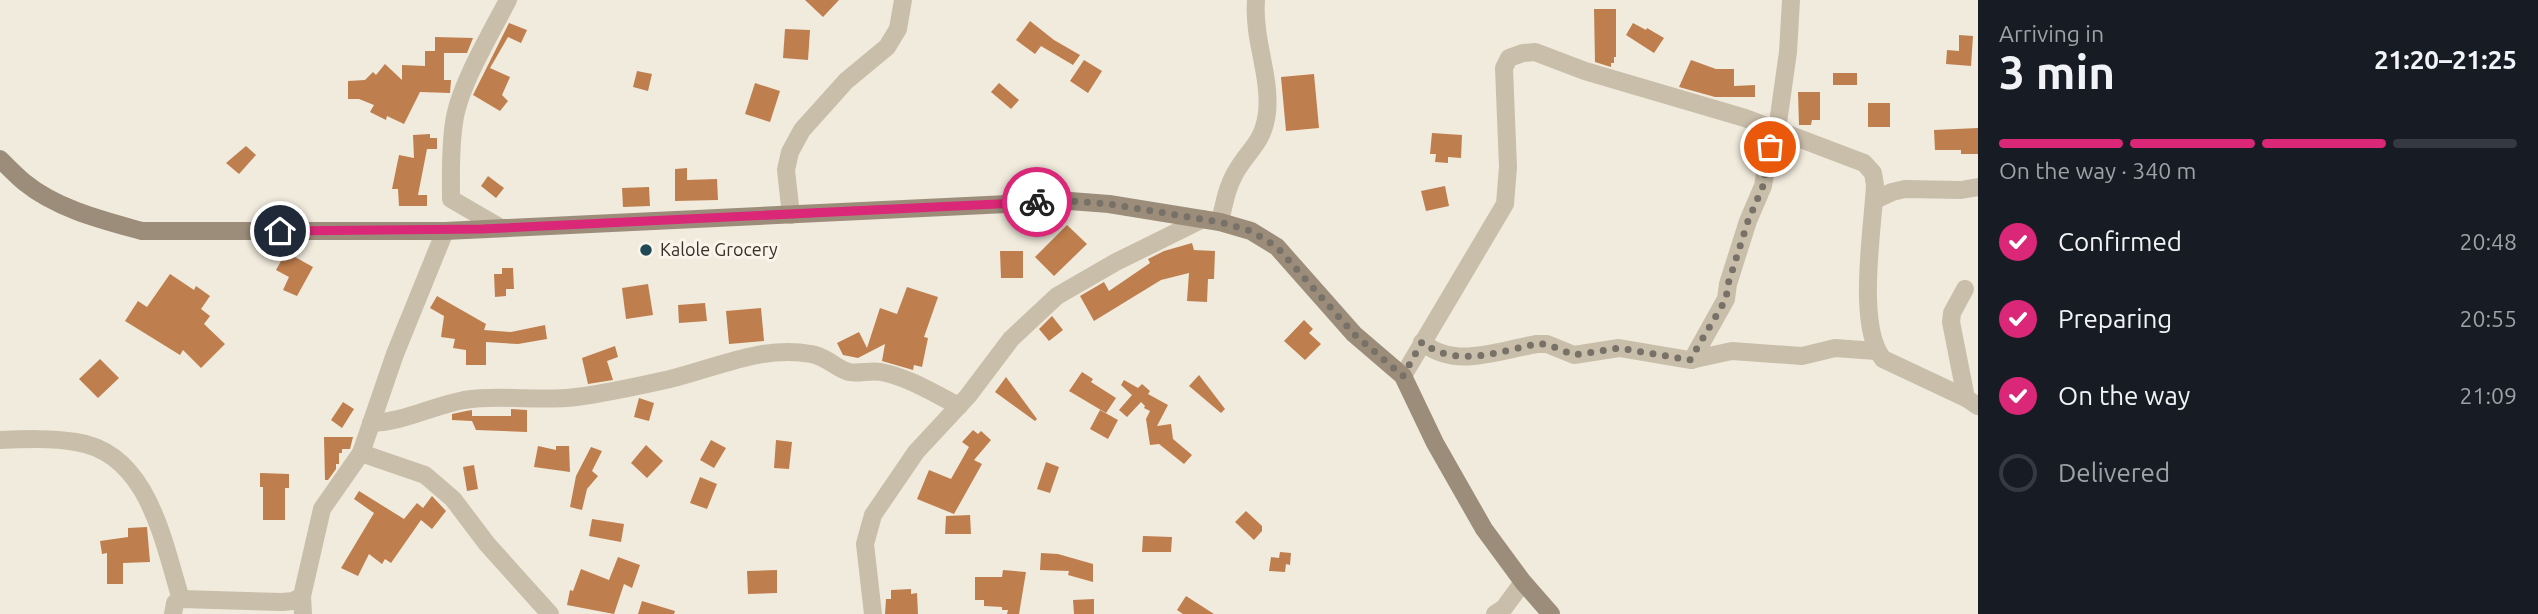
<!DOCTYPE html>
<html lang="en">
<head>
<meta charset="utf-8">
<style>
	:root { --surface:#171b24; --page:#242831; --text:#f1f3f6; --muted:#9ea1a6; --line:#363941; --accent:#db2777 }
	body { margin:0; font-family:Ubuntu,sans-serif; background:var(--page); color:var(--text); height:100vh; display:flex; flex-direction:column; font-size:26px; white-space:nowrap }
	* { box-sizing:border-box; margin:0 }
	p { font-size:23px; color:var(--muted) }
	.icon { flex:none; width:38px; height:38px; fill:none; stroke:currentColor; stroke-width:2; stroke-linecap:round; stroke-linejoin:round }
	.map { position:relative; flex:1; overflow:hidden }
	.side { display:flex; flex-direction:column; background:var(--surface); width:560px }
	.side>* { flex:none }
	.pin { position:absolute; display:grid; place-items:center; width:60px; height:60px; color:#fff; margin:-30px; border:4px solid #fff; border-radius:50%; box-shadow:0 2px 7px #0007 }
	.courier { position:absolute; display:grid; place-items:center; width:70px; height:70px; margin:-35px; border:5px solid #db2777; border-radius:50%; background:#fff; color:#222; box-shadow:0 2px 9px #0007 }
	.head em { font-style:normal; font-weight:700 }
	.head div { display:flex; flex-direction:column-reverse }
	.head { display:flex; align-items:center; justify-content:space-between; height:119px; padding:0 21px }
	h1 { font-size:46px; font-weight:700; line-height:52px }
	.bar { display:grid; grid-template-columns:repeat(4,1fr); gap:10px 7px; align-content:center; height:84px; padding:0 21px }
	.bar i { height:9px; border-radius:5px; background:var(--line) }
	.bar .selected { background:var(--accent) }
	.bar p { grid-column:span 4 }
	ol { padding:0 21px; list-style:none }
	li { display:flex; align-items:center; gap:21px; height:77px }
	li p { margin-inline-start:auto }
	li .icon { padding:7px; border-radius:50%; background:var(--accent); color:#fff; stroke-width:4 }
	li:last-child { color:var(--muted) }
	li i { width:38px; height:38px; border:4px solid var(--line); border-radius:50% }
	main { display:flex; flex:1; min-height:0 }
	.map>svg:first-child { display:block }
</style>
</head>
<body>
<main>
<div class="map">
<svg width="1978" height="614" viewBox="0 0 1978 614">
	<rect width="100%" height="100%" fill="#f1ebdd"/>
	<g fill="#bf7e4d">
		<polygon points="805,0 839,0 823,17"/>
		<polygon points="1594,9 1616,9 1616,57 1614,57 1614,63 1611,63 1611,67 1595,62"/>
		<polygon points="1030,21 1054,40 1080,55 1073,65 1041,46 1035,54 1016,40"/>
		<polygon points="509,23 527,30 521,43 508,37 490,68 510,77 502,95 508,101 500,111 473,95"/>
		<polygon points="1633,23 1646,30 1647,28 1664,38 1654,53 1626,35"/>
		<polygon points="785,29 810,30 808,60 783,58"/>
		<polygon points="1959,35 1973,36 1971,66 1946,64 1947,50 1959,51"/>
		<polygon points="435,37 473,38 467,53 444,53 444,80 451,80 450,93 420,92 404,124 387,116 386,120 370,112 374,105 359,99 348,99 348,81 365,80 373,72 376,75 385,64 402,80 402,65 425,66 425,51 435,51"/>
		<polygon points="1084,60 1102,71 1088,93 1070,81"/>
		<polygon points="1691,60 1716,69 1734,69 1734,86 1755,85 1755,97 1715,97 1679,87"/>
		<polygon points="637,71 652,74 648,91 633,87"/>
		<rect x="1833" y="73" width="24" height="12"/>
		<polygon points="1314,74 1319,128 1286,131 1281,77"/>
		<polygon points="755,83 780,91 770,122 745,114"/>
		<polygon points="999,83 1019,100 1011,109 991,92"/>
		<polygon points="1798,92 1820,92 1820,120 1812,120 1811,125 1799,125"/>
		<rect x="1868" y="103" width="22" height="24"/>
		<polygon points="1978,128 1978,154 1961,154 1961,150 1935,150 1934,130"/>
		<polygon points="1432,133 1462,135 1461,158 1448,157 1448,163 1435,162 1436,154 1430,154"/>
		<polygon points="430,134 430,138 437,138 437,149 427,149 418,195 427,195 427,206 399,206 398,189 392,189 399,155 414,158 413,135"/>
		<polygon points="246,146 256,155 239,174 226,163"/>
		<polygon points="687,168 687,180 717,179 718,200 675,201 675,169"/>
		<polygon points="488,176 504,188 496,198 481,186"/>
		<polygon points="1445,186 1449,206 1426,211 1421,191"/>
		<polygon points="649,187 650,206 623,207 622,188"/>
		<polygon points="1067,225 1087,244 1054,276 1035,257"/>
		<polygon points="1192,243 1194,250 1215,251 1214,279 1208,279 1207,302 1187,301 1189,273 1161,280 1094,321 1080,296 1104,282 1109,291 1150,263 1148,259 1164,251"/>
		<polygon points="1000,251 1023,251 1023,278 1001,278"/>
		<polygon points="286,252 313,267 297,296 283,290 289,277 276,270"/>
		<polygon points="502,268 513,268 514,289 506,289 506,296 495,297 494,274 502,274"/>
		<polygon points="170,274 194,290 196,286 210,296 201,309 210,316 204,324 225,344 201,368 183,350 180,355 125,321 138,301 147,307"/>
		<polygon points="648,284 653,315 626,319 622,288"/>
		<polygon points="907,287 938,297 924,337 928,338 922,367 914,365 913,370 882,361 885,344 858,358 843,355 837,343 859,332 867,348 880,308 897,314"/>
		<polygon points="437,296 486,324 484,330 511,332 545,325 547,339 518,344 486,342 486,365 466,365 466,350 453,348 455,339 441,337 444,316 430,308"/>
		<polygon points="705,303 707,321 679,323 678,305"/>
		<polygon points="761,308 764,341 729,344 726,311"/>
		<polygon points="1052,316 1063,330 1049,341 1039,329"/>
		<polygon points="1304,320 1313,329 1309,333 1321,344 1305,360 1284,341"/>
		<polygon points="615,346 618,357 607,361 613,380 588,384 582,358"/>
		<polygon points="100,359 119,378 98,398 79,379"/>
		<polygon points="1082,372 1093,379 1091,382 1116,398 1106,413 1069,391"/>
		<polygon points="1199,375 1225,409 1221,413 1189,386"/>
		<polygon points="1006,377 1037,419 1035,421 995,392"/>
		<polygon points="1124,380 1138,388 1142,384 1150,391 1148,394 1168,405 1157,426 1171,424 1173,439 1192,455 1184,464 1159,444 1150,445 1146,419 1150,411 1144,408 1145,406 1141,402 1127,417 1119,410 1132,395 1121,385"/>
		<polygon points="639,398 654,403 649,421 634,417"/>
		<polygon points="343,402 354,409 342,428 331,420"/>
		<polygon points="511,409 527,410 527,432 476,430 472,421 452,420 452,414 466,411 472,410 472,416 511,416"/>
		<polygon points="1100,410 1118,420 1108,439 1090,429"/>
		<polygon points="973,430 978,434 981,431 991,440 974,460 982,464 954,514 917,499 929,470 951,479 969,447 962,442"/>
		<polygon points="324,437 353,437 350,449 342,449 342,453 339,453 339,464 336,464 336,469 328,480 325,480"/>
		<polygon points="711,440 726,448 714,468 700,460"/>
		<polygon points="776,440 792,442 789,469 774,468"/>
		<polygon points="646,445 663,461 647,478 631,463"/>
		<polygon points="538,446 556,450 556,446 569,446 570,472 534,467"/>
		<polygon points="591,447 602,451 592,471 598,476 587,489 582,510 570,507 576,476"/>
		<polygon points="1046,462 1059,467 1050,493 1037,489"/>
		<polygon points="474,465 478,489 467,491 463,467"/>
		<polygon points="260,473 289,474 289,488 285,488 285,520 263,520 263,487 260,487"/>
		<polygon points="700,477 717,484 707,509 690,503"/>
		<polygon points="359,491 404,519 417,503 423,508 432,496 446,511 432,529 421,520 391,563 385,559 382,564 369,554 358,576 341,568 374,513 354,499"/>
		<polygon points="1246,511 1262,526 1262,531 1254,540 1235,522"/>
		<polygon points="970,515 971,534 945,534 946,516"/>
		<polygon points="592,519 624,524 621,542 589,536"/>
		<polygon points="147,527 150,562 123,563 123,584 107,584 107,553 102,554 100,541 128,537 128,528"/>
		<polygon points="1143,536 1172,537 1171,552 1142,552"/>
		<polygon points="1280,552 1291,553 1290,565 1286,564 1285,572 1269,571 1271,557 1279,558"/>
		<polygon points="1041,553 1058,554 1093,564 1093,582 1068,575 1069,571 1040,570"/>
		<polygon points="618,557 640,565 632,588 624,584 614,614 567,605 570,590 573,591 581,569 609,580"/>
		<polygon points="777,570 777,593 748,594 747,571"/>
		<polygon points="1003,570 1026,572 1019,614 1007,614 1008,610 1002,610 1002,607 984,606 984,600 975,600 975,577 1002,577"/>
		<polygon points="911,589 911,594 917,593 918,614 885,614 886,599 891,599 891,590"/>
		<polygon points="1186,596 1214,614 1183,614 1177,610"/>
		<polygon points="1094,599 1094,614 1074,614 1073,600"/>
		<polygon points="642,601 675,611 674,614 638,614"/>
	</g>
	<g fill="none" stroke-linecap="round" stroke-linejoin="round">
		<g stroke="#c9beaa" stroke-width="18">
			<polyline points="1777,130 1788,52 1791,0"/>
			<polyline points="1875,200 1892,192 1905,189 1961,190 1978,187"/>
			<polyline points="791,215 786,170 790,152 802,130 846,81 887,47 898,29 903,0"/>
			<path d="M1220,222C1224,204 1227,186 1237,170C1250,148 1263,143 1267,113C1271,75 1253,41 1256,0"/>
			<path d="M501,228L451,199C451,174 450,148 454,123C458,88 491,33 508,0"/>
			<polyline points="445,231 395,354 361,453 425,475 453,499 487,544 550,614"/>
			<polyline points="1965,289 1952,313 1951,322 1966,398"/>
			<path d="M1422,342C1455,370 1499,350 1537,344H1547L1574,355L1619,348L1690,360L1732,351L1802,356L1835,348L1876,351"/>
			<polyline points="1692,360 1726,299 1728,284 1748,221 1763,186 1773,128"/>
			<path d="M1403,376L1505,204L1508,167L1504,68L1509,58L1523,53L1535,52L1585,71L1745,118L1864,163L1873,173L1875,185C1873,228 1856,326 1883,359L1966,398L1978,406"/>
			<path d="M371,423C404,422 432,406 464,400C501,394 539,402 576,397C607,393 639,386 670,379C716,368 762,345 811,354C826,356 835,368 849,372C859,374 870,370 881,372C908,377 935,394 959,406"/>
			<path d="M0,440C25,439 51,438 76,442C149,453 163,542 181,599"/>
			<polyline points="302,596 303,614"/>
			<polyline points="173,614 175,603 181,599 282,602 293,601 302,596 322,509 361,453"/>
			<polyline points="873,614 865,544 873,515 916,452 968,396 1011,339 1057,296 1116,262 1203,219"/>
			<polyline points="1495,614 1504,608 1523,582"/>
		</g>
		<path stroke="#9c8d7b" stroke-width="18" d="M0,159C8,167 16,175 24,182C57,209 102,220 142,231H445L1070,201L1109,204L1220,222L1251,231L1277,247L1354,334L1403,376L1435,443L1484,529L1523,582L1551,614"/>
	</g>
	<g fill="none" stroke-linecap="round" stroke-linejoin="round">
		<path stroke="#777168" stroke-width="7" stroke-dasharray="0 12.6" d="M1037,202L1070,201L1109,204L1220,222L1251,231L1277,247L1354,334L1403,376L1422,342C1455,369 1499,351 1537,344H1547L1574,355L1619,348L1690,360L1726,299L1728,284L1748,221L1763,186L1770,147"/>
		<polyline stroke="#db2777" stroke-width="9" points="280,231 482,229 1037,202"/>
	</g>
	<circle fill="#214856" stroke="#f9f5ea" stroke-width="2.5" cx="646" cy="250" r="7"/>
	<g text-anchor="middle" stroke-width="6" stroke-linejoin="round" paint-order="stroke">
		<g font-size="18" fill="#363029" stroke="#f9f5ea" text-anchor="start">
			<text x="660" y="256">Kalole Grocery</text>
		</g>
	</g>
</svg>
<div class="pin" style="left:1770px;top:147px;background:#ea580c"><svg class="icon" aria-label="bag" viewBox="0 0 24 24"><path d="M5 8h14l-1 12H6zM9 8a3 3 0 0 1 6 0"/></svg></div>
<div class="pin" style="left:280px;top:231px;background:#1f2937"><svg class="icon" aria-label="home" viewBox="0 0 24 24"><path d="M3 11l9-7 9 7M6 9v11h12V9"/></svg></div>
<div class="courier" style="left:1037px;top:202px"><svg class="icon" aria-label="bike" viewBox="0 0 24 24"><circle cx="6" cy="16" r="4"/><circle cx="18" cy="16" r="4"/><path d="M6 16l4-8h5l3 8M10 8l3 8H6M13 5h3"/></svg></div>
</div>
<section class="side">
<div class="head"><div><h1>3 min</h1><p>Arriving in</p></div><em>21:20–21:25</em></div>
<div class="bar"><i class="selected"></i><i class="selected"></i><i class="selected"></i><i></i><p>On the way · 340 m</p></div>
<ol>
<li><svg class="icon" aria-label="check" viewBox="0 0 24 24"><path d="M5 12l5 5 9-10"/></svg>Confirmed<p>20:48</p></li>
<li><svg class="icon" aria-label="check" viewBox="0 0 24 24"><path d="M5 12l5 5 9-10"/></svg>Preparing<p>20:55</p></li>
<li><svg class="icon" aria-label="check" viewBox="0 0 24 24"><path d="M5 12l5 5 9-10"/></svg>On the way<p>21:09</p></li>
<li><i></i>Delivered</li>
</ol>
</section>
</main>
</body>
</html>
